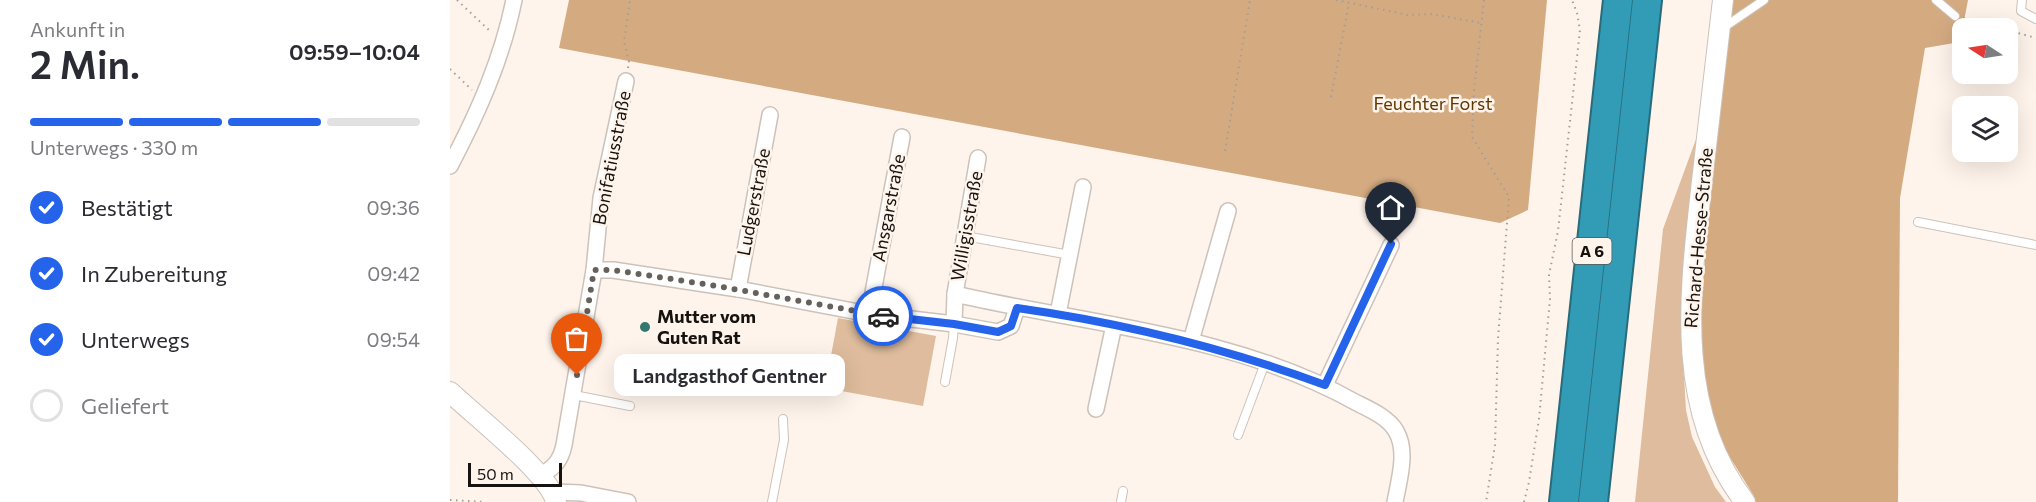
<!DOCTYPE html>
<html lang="de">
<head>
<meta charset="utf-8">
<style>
	:root { --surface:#fff; --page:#f2f2f3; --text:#2b2b33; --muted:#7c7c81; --line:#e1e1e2; --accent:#2563eb }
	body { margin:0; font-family:Commissioner,sans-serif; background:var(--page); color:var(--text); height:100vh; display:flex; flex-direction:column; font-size:22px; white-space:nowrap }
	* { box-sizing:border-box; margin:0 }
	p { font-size:20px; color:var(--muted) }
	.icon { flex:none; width:33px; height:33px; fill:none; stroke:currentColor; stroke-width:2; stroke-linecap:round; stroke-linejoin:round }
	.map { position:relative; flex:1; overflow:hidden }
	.panel { display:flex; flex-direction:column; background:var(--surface); width:450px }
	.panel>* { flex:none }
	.needle { width:39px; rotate:282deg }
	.tools { position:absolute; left:1502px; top:18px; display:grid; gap:12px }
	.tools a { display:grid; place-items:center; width:66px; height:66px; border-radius:12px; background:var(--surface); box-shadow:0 6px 24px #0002; font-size:30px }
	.scale { position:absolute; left:18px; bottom:15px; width:94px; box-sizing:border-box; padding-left:6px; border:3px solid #15120f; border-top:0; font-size:16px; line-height:21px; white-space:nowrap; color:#15120f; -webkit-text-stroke:4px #fff4eb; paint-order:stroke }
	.pin { position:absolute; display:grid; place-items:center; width:51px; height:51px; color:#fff; margin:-62px -26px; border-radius:50% 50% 50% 0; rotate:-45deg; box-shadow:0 0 6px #0007 }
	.pin .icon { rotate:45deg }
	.courier { position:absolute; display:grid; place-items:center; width:60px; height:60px; margin:-30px; border:4px solid #2563eb; border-radius:50%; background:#fff; color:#222; box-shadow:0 2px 8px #0007 }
	.bubble { position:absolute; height:42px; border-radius:12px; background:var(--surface); box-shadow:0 6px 24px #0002; font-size:20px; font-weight:600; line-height:42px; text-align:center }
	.summary em { font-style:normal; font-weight:600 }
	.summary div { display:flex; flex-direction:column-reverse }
	.summary { display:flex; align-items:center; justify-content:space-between; height:102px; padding:0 30px }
	h1 { font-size:39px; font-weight:600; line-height:45px }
	.bar { display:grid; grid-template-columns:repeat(4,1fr); gap:9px 6px; align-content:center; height:72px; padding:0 30px }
	.bar i { height:8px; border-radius:4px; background:var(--line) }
	.bar .selected { background:var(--accent) }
	.bar p { grid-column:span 4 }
	ol { padding:0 30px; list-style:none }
	li { display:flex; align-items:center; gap:18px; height:66px }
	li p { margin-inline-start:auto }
	li .icon { padding:6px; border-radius:50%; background:var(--accent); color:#fff; stroke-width:4 }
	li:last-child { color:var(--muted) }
	li i { width:33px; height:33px; border:3px solid var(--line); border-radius:50% }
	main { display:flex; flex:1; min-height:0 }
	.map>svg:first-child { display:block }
</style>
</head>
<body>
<main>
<section class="panel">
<div class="summary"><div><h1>2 Min.</h1><p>Ankunft in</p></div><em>09:59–10:04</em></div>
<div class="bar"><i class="selected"></i><i class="selected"></i><i class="selected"></i><i></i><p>Unterwegs · 330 m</p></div>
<ol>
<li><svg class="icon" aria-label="check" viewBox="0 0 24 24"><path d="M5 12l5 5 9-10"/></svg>Bestätigt<p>09:36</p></li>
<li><svg class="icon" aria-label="check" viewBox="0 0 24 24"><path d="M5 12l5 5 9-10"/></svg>In Zubereitung<p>09:42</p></li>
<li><svg class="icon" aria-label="check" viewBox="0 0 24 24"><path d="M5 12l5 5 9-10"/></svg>Unterwegs<p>09:54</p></li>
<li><i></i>Geliefert</li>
</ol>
</section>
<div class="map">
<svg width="1586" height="502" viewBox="0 0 1586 502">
	<rect width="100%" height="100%" fill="#fff4eb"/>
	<g fill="#debc9d">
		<polygon points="1249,131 1231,324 1236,410 1242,437 1265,487 1276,502 1185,502 1213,229"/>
		<polygon points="388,318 486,336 473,406 375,388"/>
	</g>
	<g fill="#d4aa81">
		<polygon points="119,0 1097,0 1078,210 1050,223 109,48"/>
		<polygon points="1283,0 1518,0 1510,42 1475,48 1450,198 1448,502 1301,502 1304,496 1271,443 1256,404 1250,331 1257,231"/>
	</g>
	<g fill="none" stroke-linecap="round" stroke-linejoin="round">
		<g stroke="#ccc2b9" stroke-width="10">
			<g id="service">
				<polyline points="1486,0 1505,16"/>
				<polyline points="1572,0 1571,11 1586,19"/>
				<polyline points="1273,28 1314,0"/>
				<polyline points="1468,222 1586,245"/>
				<polyline points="515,236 620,255"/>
				<polyline points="495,382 503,338 504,324"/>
				<polyline points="124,395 180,406"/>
				<polyline points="788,435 815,363"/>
				<polyline points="322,502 334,440 333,419"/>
				<polyline points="671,502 673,491"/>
			</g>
		</g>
		<g stroke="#ccc2b9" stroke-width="18">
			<g id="minor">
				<path d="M0,166C28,113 52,59 64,0"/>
				<path d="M144,270H163L288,289L419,314L504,324L505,294C639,325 783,334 905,402C919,409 938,417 946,431C958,451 949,480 945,502"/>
				<polyline points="288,289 320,115"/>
				<polyline points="505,294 528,158"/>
				<polyline points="419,314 452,137"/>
				<polyline points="608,314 633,187"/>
				<polyline points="504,324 548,332 561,326 567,308"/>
				<polyline points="741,341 778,211"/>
				<polyline points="875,385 941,245"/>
				<polyline points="646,409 664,325"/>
				<path d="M91,475C104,468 111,460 114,445L144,270L151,198L176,81"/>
				<polyline points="104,492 131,493 178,502"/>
			</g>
		</g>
		<g stroke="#ccc2b9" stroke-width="22">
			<g id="tertiary">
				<path d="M1273,0C1266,60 1259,121 1252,181C1240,290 1223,409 1295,502"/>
				<path d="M0,392C24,415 100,474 106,502"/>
			</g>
		</g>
		<g stroke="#286c7c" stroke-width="32">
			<g id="motorway">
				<polyline points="1114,502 1168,0"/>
				<polyline points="1143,502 1197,0"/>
			</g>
		</g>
		<g stroke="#a59d96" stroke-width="2" stroke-dasharray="1.5 4.5" stroke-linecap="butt">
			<polyline points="7,0 42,33"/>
			<polyline points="886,0 958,15 981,14 1031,23"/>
			<polyline points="1034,0 1024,90 1022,137 1059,197 1048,339 1045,445 1036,502"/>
			<polyline points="1513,18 1551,28"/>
			<polyline points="1557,30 1586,38"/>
			<polyline points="178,68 179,62 174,41 180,0"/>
			<polyline points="0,69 22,90"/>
			<polyline points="881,97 899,3"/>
			<polyline points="775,151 800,0"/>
			<polyline points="0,500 35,502"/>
			<polyline points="1074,502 1079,482 1089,419 1100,299 1099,275 1108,231 1130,30 1127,13 1122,0"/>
		</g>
		<use href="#service" stroke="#fff" stroke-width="8"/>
		<use href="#minor" stroke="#fff" stroke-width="15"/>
		<use href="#tertiary" stroke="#fff" stroke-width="20"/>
		<use href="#motorway" stroke="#329cb6" stroke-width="28"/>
	</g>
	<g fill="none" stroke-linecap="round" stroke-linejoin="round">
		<polyline stroke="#67615c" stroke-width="6" stroke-dasharray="0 10.8" points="127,375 144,270 163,270 267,286 433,316"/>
		<path stroke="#2563eb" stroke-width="8" d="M433,316L504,324L548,332L561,326L567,308C673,323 775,348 875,385L941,244"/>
	</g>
	<circle fill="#30776d" stroke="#fff4eb" stroke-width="2" cx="195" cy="327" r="6"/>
	<g text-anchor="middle" stroke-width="5" stroke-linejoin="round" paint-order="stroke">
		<rect fill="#fff4eb" stroke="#5b5651" stroke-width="1.5" x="1122.5" y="238" width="39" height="26" rx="4.5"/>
		<g font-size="16" font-weight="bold" fill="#15120f">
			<text x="1142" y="257">A 6</text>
		</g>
		<g font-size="18" fill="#603703" stroke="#fff4eb">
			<text x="983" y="110">Feuchter Forst</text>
		</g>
		<g font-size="18" fill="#15120f" stroke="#fff4eb">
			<text transform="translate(162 158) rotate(-79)" y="6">Bonifatiusstraße</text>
			<text transform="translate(304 202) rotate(-79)" y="6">Ludgerstraße</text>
			<text transform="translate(439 208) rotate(-79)" y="6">Ansgarstraße</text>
			<text transform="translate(517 226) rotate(-80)" y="6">Willigisstraße</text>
			<text transform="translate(1249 238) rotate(-85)" y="6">Richard-Hesse-Straße</text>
		</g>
		<g font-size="18" font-weight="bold" fill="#15120f" stroke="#fff4eb" text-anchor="start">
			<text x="207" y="323">Mutter vom<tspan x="207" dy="21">Guten Rat</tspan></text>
		</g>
	</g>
</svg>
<div class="tools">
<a><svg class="needle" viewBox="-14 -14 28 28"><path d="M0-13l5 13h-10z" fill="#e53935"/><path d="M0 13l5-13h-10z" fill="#7c7c81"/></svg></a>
<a><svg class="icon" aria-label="layers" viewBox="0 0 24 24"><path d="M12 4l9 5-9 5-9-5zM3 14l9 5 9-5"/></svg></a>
</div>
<div class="scale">50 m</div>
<div class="pin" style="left:127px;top:375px;background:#ea580c"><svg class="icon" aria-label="bag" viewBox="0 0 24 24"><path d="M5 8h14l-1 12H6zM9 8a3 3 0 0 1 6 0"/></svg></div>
<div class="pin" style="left:941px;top:244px;background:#1f2937"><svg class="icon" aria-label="home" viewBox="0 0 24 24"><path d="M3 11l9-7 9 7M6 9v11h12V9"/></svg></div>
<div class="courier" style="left:433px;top:316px"><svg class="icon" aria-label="car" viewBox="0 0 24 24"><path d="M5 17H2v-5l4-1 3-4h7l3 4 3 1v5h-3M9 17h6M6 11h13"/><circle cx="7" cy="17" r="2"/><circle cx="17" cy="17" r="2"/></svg></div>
<div class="bubble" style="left:164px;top:354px;width:231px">Landgasthof Gentner</div>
</div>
</main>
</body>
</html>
